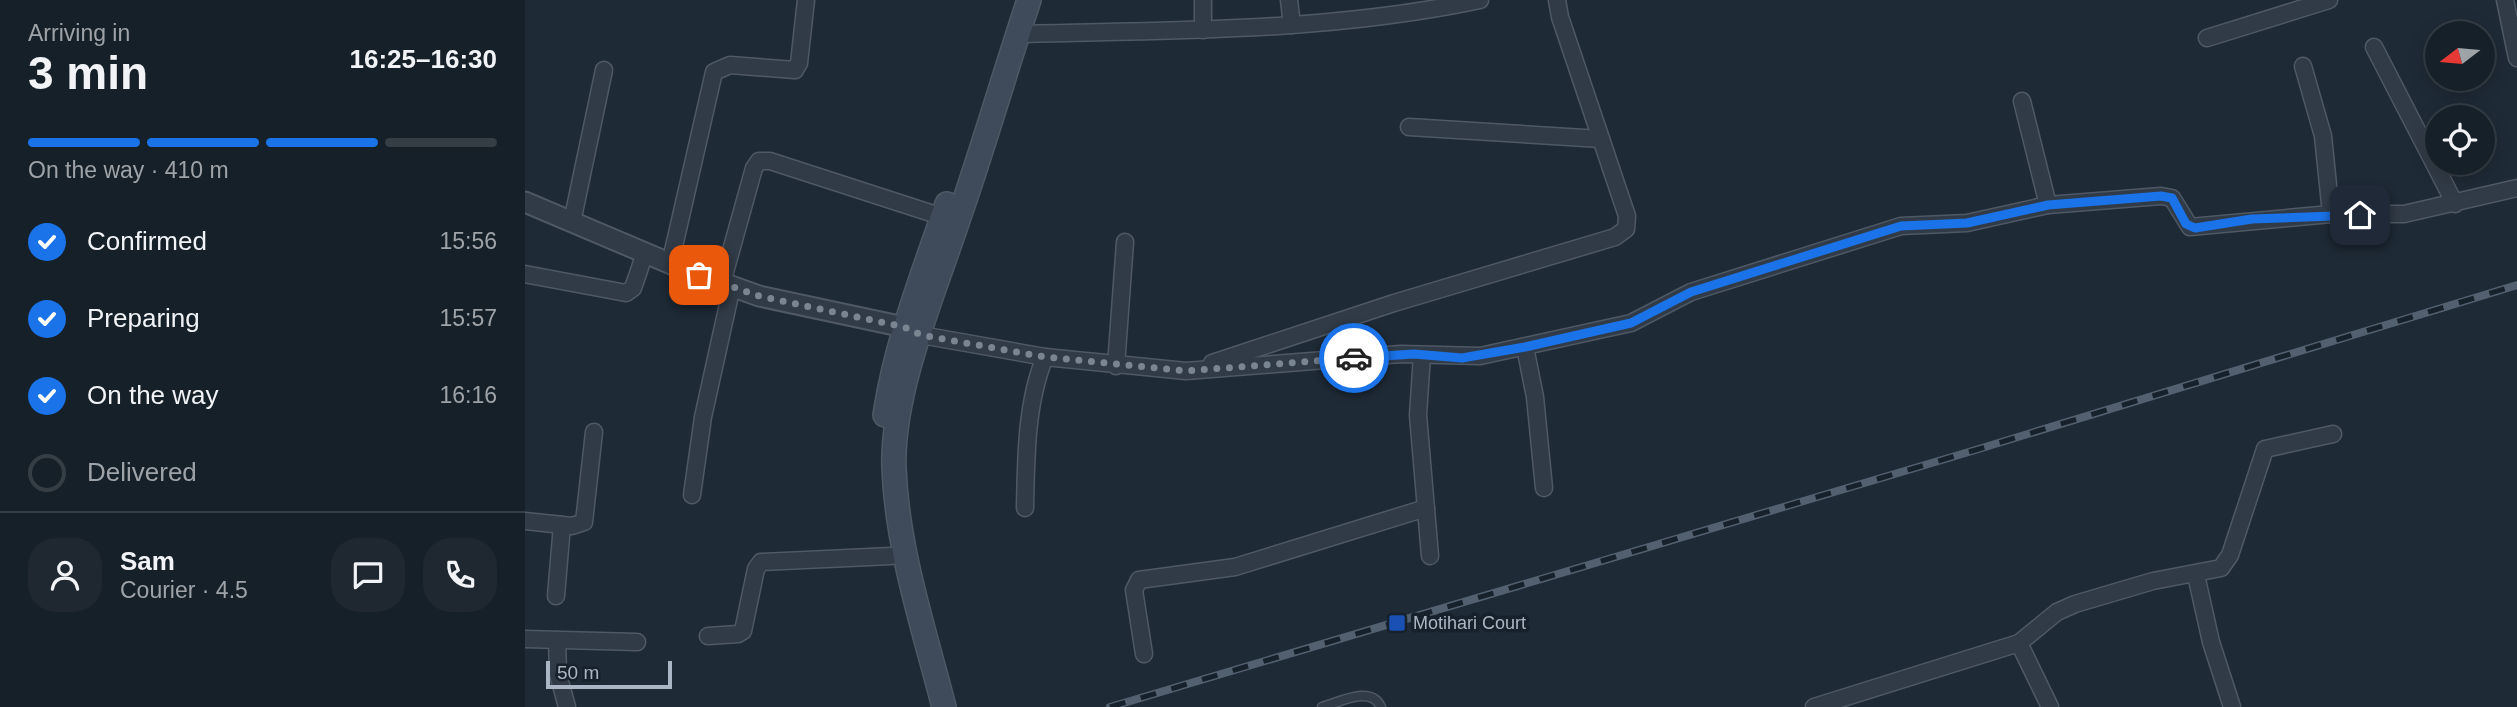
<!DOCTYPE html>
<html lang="en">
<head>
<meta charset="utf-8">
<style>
	:root { --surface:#162028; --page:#1f2830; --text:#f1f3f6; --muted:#9ea3a8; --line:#353e45; --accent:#1a73e8 }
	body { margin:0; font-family:Helvetica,sans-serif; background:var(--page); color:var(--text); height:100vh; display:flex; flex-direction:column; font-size:26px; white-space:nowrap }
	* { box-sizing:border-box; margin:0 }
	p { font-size:23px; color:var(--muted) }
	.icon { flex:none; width:38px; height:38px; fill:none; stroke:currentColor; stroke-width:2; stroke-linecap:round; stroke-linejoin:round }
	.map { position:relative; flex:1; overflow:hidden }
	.drawer { display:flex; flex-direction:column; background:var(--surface); width:525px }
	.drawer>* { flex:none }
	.needle { width:46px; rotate:254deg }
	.fabs { position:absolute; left:1900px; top:21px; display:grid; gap:14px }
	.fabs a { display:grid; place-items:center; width:70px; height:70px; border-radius:50%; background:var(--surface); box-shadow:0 4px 18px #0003,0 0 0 2px var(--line); font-size:35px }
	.scale { position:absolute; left:21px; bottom:18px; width:126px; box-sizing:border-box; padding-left:7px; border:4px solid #abb6c4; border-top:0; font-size:19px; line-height:24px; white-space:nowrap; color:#abb6c4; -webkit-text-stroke:5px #17212b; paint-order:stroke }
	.pin { position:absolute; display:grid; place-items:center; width:60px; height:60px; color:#fff; margin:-30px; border-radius:14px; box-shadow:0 4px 10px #0006 }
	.courier { position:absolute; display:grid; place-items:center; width:70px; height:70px; margin:-35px; border:5px solid #1a73e8; border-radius:50%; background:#fff; color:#222; box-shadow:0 2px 9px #0007 }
	.summary em { font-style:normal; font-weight:700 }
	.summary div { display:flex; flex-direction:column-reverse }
	.summary { display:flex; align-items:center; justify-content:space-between; height:119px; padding:0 28px }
	h1 { font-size:46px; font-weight:700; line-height:52px }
	.bar { display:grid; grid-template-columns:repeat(4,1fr); gap:10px 7px; align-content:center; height:84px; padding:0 28px }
	.bar i { height:9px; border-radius:5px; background:var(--line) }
	.bar .on { background:var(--accent) }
	.bar p { grid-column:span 4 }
	.line { display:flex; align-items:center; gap:18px; padding:0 28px; border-top:2px solid var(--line) }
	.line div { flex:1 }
	.round { display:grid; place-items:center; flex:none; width:74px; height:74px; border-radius:28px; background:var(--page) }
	ol { padding:0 28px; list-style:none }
	li { display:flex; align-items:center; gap:21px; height:77px }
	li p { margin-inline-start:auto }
	li .icon { padding:7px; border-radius:50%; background:var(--accent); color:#fff; stroke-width:4 }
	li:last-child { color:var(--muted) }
	li i { width:38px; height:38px; border:4px solid var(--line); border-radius:50% }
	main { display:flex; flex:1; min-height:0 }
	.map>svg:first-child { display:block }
</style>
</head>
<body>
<main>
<section class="drawer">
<div class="summary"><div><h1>3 min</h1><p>Arriving in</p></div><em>16:25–16:30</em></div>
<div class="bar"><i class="on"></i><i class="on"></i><i class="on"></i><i></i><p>On the way · 410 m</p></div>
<ol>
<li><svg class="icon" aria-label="check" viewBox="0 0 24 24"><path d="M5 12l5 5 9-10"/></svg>Confirmed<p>15:56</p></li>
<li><svg class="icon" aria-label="check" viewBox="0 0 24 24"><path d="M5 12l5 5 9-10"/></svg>Preparing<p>15:57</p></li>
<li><svg class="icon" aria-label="check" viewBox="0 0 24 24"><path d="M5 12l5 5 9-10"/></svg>On the way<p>16:16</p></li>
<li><i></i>Delivered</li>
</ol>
<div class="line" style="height:126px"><a class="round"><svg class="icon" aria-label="person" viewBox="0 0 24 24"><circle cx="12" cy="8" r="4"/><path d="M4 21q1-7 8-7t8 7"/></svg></a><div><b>Sam</b><p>Courier · 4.5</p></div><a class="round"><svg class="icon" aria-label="chat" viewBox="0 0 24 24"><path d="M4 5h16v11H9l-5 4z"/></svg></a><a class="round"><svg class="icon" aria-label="phone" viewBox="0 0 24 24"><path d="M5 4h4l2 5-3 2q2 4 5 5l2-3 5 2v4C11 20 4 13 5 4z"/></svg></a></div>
</section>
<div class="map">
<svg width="1992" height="707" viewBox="0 0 1992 707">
	<rect width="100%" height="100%" fill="#1e2a36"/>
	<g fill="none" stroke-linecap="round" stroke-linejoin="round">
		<g stroke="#4f5965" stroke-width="11">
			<path id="service" d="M797,707C815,702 846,685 856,707"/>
		</g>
		<g stroke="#4f5965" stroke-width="19">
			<g id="minor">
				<polyline points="678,0 678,30"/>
				<polyline points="764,0 767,25"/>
				<polyline points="1980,0 1992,58"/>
				<path d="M493,34C647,30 804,32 955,0"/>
				<polyline points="1682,38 1804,0"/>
				<polyline points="1849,47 1930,204"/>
				<polyline points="1778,66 1798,136 1806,214"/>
				<polyline points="1497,101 1523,205"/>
				<polyline points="884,127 1076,139"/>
				<polyline points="47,222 79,70"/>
				<polyline points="145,264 189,72 205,65 270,70 274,63 281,0"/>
				<polyline points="0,274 101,293 108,288 120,253"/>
				<polyline points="197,283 229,168 234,161 245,161 418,217"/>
				<polyline points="385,330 396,335 520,357 661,371 876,354 955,356 1106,323 1166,292 1376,226 1442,223 1523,205 1636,196 1647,198 1665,227 1806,214 1879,214 1992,188"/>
				<polyline points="1000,347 1010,397 1019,488"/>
				<polyline points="897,355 893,415 905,556"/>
				<polyline points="687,363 869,303 1090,237 1101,229 1102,216 1035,17 1032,0"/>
				<polyline points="591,366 600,242"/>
				<polyline points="167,495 178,417 207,286"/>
				<path d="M500,508C501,459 501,402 520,357"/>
				<polyline points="0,521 47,526 59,522 69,432"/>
				<polyline points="1671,575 1686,642 1707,707"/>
				<polyline points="31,596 37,525"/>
				<polyline points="183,636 213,634 218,631 231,569 236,562 366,556"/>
				<polyline points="0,639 112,642"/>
				<polyline points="32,640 33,674 42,707"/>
				<polyline points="1494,643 1532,612 1550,604 1628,581 1696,568 1705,555 1740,449 1808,434"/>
				<polyline points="619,654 609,590 614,580 710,567 901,508"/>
				<polyline points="1289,707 1494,643 1525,707"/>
			</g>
		</g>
		<g stroke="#4f5965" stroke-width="23">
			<polyline id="tertiary" points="0,202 151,266 234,296 379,327"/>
		</g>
		<g stroke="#4f5965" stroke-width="26">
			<g id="secondary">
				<path d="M360,415C371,342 398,274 422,204"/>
				<path d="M419,707C399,629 372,549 369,468C366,392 410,290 434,217C459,145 480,72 504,0"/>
			</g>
		</g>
		<use href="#service" stroke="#313b47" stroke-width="8"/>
		<use href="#minor" stroke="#313b47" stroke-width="16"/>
		<use href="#tertiary" stroke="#313b47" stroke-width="19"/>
		<use href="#secondary" stroke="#3f4b5a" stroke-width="23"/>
		<g stroke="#53606f" stroke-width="8">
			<polyline id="rail" points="585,707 1447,451 1992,285"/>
		</g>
		<use href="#rail" stroke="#17212b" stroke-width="5" stroke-dasharray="16" stroke-linecap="butt"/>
	</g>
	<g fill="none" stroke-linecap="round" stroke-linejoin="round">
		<polyline stroke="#7a8592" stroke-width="7" stroke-dasharray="0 12.6" points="174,275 234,296 379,327 396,335 520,357 661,371 829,358"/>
		<polyline stroke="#1a73e8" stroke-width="9" points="829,358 889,354 937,358 1000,347 1106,323 1166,292 1376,226 1442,223 1523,205 1636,196 1647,198 1661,224 1670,228 1727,219 1835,215"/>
	</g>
	<rect fill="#1a4fb4" stroke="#17212b" stroke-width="2.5" x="863" y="614" width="18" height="18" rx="3.5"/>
	<g text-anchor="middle" stroke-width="7" stroke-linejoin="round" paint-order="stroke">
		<g font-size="18" fill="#abb6c4" stroke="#17212b" text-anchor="start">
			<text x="888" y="629">Motihari Court</text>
		</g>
	</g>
</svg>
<div class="fabs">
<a><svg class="needle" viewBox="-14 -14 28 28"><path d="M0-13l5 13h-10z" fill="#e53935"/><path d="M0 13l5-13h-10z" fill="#9ea3a8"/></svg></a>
<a><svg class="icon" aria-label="locate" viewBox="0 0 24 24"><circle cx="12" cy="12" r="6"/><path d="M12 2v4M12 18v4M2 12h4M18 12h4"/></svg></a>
</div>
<div class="scale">50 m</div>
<div class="pin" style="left:174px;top:275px;background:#ea580c"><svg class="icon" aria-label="bag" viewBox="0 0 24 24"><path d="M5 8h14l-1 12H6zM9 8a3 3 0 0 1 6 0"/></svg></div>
<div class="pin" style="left:1835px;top:215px;background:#1f2937"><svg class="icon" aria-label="home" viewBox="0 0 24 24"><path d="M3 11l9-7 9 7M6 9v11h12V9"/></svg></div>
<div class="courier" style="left:829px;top:358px"><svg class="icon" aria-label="car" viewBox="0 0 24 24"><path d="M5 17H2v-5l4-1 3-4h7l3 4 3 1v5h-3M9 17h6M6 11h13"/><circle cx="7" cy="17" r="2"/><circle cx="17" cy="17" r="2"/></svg></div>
</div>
</main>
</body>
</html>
